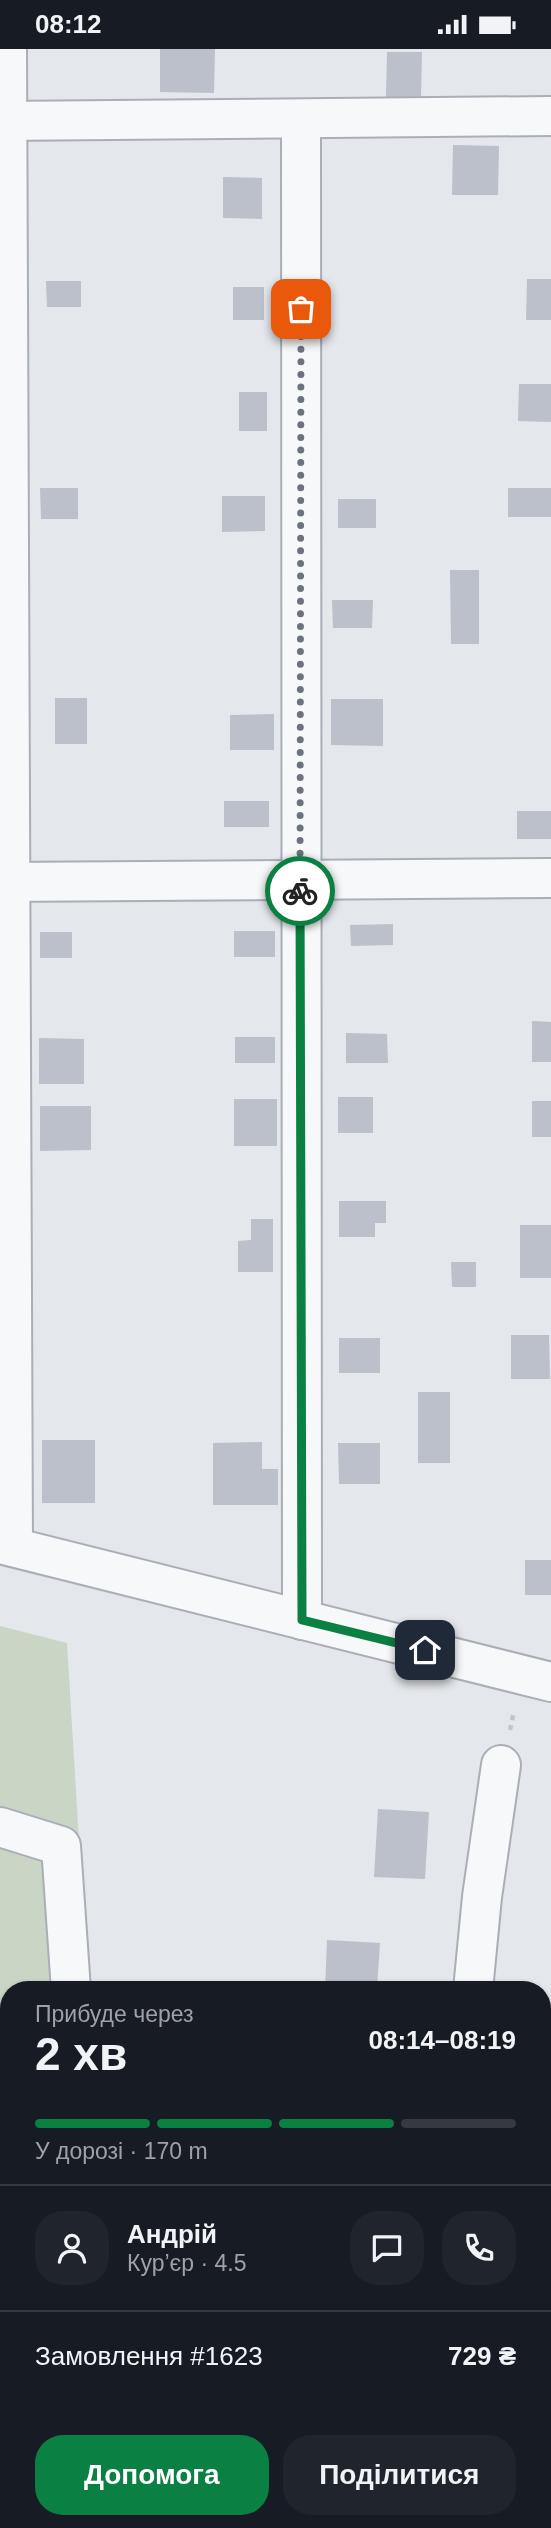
<!DOCTYPE html>
<html lang="uk">
<head>
<meta charset="utf-8">
<style>
	:root { --surface:#171b24; --page:#20242c; --text:#f1f3f6; --muted:#9ea1a6; --line:#363941; --accent:#0b8043 }
	body { margin:0; font-family:Arial,sans-serif; background:var(--page); color:var(--text); height:100vh; display:flex; flex-direction:column; font-size:26px; white-space:nowrap }
	* { box-sizing:border-box; margin:0 }
	p { font-size:23px; color:var(--muted) }
	.icon { flex:none; width:38px; height:38px; fill:none; stroke:currentColor; stroke-width:2; stroke-linecap:round; stroke-linejoin:round }
	.map { position:relative; flex:1; overflow:hidden }
	.side { position:absolute; left:0px; top:1932px; width:551px; height:548px; display:flex; flex-direction:column; background:var(--surface); border-radius:28px 28px 0 0; box-shadow:0 2px 5px #0004 }
	.side>* { flex:none }
	.pin { position:absolute; display:grid; place-items:center; width:60px; height:60px; color:#fff; margin:-30px; border-radius:14px; box-shadow:0 4px 10px #0006 }
	.courier { position:absolute; display:grid; place-items:center; width:70px; height:70px; margin:-35px; border:5px solid #0b8043; border-radius:50%; background:#fff; color:#222; box-shadow:0 2px 9px #0007 }
	.summary em { font-style:normal; font-weight:600 }
	.summary div { display:flex; flex-direction:column-reverse }
	.summary { display:flex; align-items:center; justify-content:space-between; height:119px; padding:0 35px }
	h1 { font-size:46px; font-weight:600; line-height:52px }
	.bar { display:grid; grid-template-columns:repeat(4,1fr); gap:10px 7px; align-content:center; height:84px; padding:0 35px }
	.bar i { height:9px; border-radius:5px; background:var(--line) }
	.bar .on { background:var(--accent) }
	.bar p { grid-column:span 4 }
	.line { display:flex; align-items:center; gap:18px; padding:0 35px; border-top:2px solid var(--line) }
	.line div { flex:1 }
	.round { display:grid; place-items:center; flex:none; width:74px; height:74px; border-radius:28px; background:var(--page) }
	.action { display:flex; gap:14px; margin-top:auto; padding:14px 35px }
	.action a { flex:1; height:80px; border-radius:28px; background:var(--accent); color:#fff; font-size:28px; font-weight:600; line-height:80px; text-align:center }
	.action a+a { background:var(--page); color:var(--text) }
	.status { display:flex; justify-content:space-between; align-items:center; height:49px; padding:0 35px; background:var(--surface); direction:ltr }
	.status svg { height:19px; fill:currentColor }
	.map>svg:first-child { display:block }
</style>
</head>
<body>
<div class="status"><b>08:12</b><svg viewBox="0 0 49 12"><path d="M0 12V9h3v3zM5 12V6h3v6zM10 12V3h3v9zM15 12V0h3v12zM26 1h20v11H26zM47 4h2v5h-2z"/></svg></div>
<div class="map">
<svg width="551" height="2479" viewBox="0 0 551 2479">
	<rect width="100%" height="100%" fill="#e4e7ec"/>
	<polygon fill="#c9d6c5" points="0,1577 67,1594 88,1941 9,1941 9,2471 121,2471 122,2479 0,2479"/>
	<g fill="#bbc0ca">
		<polygon points="160,0 215,0 214,44 160,43"/>
		<polygon points="387,3 422,3 421,48 386,48"/>
		<polygon points="453,96 499,97 498,146 452,146"/>
		<polygon points="223,128 262,129 262,170 223,169"/>
		<polygon points="527,230 551,230 551,271 526,271"/>
		<polygon points="46,232 81,232 81,258 47,258"/>
		<rect x="233" y="238" width="31" height="33"/>
		<polygon points="519,335 551,335 551,373 518,372"/>
		<rect x="239" y="343" width="28" height="39"/>
		<polygon points="40,439 78,439 78,470 41,470"/>
		<rect x="508" y="439" width="43" height="29"/>
		<polygon points="222,447 265,447 265,482 222,483"/>
		<rect x="338" y="450" width="38" height="29"/>
		<polygon points="450,521 479,521 479,595 451,595"/>
		<polygon points="332,551 373,551 372,579 333,579"/>
		<rect x="55" y="649" width="32" height="46"/>
		<polygon points="331,650 383,650 383,697 331,696"/>
		<polygon points="274,665 274,701 230,701 230,666"/>
		<rect x="224" y="752" width="45" height="26"/>
		<rect x="517" y="762" width="34" height="28"/>
		<polygon points="393,875 393,896 351,897 350,876"/>
		<rect x="234" y="882" width="41" height="26"/>
		<rect x="40" y="883" width="32" height="26"/>
		<polygon points="532,972 551,973 551,1013 532,1013"/>
		<polygon points="346,984 387,985 388,1014 346,1014"/>
		<rect x="235" y="988" width="40" height="26"/>
		<polygon points="39,989 84,990 84,1035 39,1035"/>
		<rect x="338" y="1048" width="35" height="36"/>
		<rect x="234" y="1050" width="43" height="47"/>
		<rect x="532" y="1052" width="19" height="36"/>
		<polygon points="40,1057 91,1057 91,1101 40,1102"/>
		<polygon points="339,1152 386,1152 386,1174 375,1174 375,1188 339,1188"/>
		<polygon points="251,1170 273,1170 273,1223 238,1223 238,1192 251,1191"/>
		<rect x="520" y="1176" width="31" height="53"/>
		<polygon points="451,1213 476,1213 476,1238 452,1238"/>
		<polygon points="511,1286 549,1286 550,1330 511,1330"/>
		<rect x="339" y="1289" width="41" height="35"/>
		<rect x="418" y="1343" width="32" height="71"/>
		<rect x="42" y="1391" width="53" height="63"/>
		<polygon points="262,1393 262,1420 278,1420 278,1456 213,1456 213,1394"/>
		<polygon points="338,1394 380,1394 380,1435 339,1435"/>
		<rect x="525" y="1511" width="26" height="35"/>
		<polygon points="378,1760 429,1763 425,1830 374,1828"/>
		<polygon points="327,1891 380,1894 377,1941 325,1941"/>
		<polygon points="542,2057 551,2057 551,2108 542,2107"/>
		<polygon points="0,2062 9,2064 9,2083 1,2111"/>
		<polygon points="542,2237 551,2237 551,2271 542,2270"/>
		<polygon points="542,2329 551,2330 551,2384 542,2383"/>
		<rect x="212" y="2471" width="51" height="8"/>
		<polygon points="328,2471 394,2471 394,2479 328,2477"/>
	</g>
	<g fill="none" stroke-linecap="round" stroke-linejoin="round">
		<g stroke="#a9aeb7" stroke-width="42">
			<g id="minor">
				<polyline points="7,0 13,1498"/>
				<polyline points="301,70 302,1571"/>
				<polyline points="0,72 551,67"/>
				<polyline points="0,833 551,829"/>
				<polyline points="0,1495 551,1633"/>
				<polyline points="0,1778 61,1797 71,1941"/>
				<polyline points="473,1941 482,1848 501,1716"/>
				<polyline points="0,2183 9,2185"/>
				<polyline points="542,2448 551,2452"/>
				<polyline points="111,2471 111,2479"/>
				<polyline points="420,2479 421,2471"/>
			</g>
		</g>
		<polyline stroke="#c2c5cb" stroke-width="4.5" stroke-dasharray="5 5" stroke-linecap="butt" points="510,1681 514,1662"/>
		<use href="#minor" stroke="#f7f8fa" stroke-width="38"/>
	</g>
	<g fill="none" stroke-linecap="round" stroke-linejoin="round">
		<polyline stroke="#6c737f" stroke-width="7" stroke-dasharray="0 12.6" points="300,842 301,260"/>
		<polyline stroke="#0b8043" stroke-width="9" points="300,842 302,1571 425,1601"/>
	</g>
</svg>
<div class="pin" style="left:301px;top:260px;background:#ea580c"><svg class="icon" aria-label="bag" viewBox="0 0 24 24"><path d="M5 8h14l-1 12H6zM9 8a3 3 0 0 1 6 0"/></svg></div>
<div class="pin" style="left:425px;top:1601px;background:#1f2937"><svg class="icon" aria-label="home" viewBox="0 0 24 24"><path d="M3 11l9-7 9 7M6 9v11h12V9"/></svg></div>
<div class="courier" style="left:300px;top:842px"><svg class="icon" aria-label="bike" viewBox="0 0 24 24"><circle cx="6" cy="16" r="4"/><circle cx="18" cy="16" r="4"/><path d="M6 16l4-8h5l3 8M10 8l3 8H6M13 5h3"/></svg></div>
<section class="side">
<div class="summary"><div><h1>2 хв</h1><p>Прибуде через</p></div><em>08:14–08:19</em></div>
<div class="bar"><i class="on"></i><i class="on"></i><i class="on"></i><i></i><p>У дорозі · 170 m</p></div>
<div class="line" style="height:126px"><a class="round"><svg class="icon" aria-label="person" viewBox="0 0 24 24"><circle cx="12" cy="8" r="4"/><path d="M4 21q1-7 8-7t8 7"/></svg></a><div><b>Андрій</b><p>Кур’єр · 4.5</p></div><a class="round"><svg class="icon" aria-label="chat" viewBox="0 0 24 24"><path d="M4 5h16v11H9l-5 4z"/></svg></a><a class="round"><svg class="icon" aria-label="phone" viewBox="0 0 24 24"><path d="M5 4h4l2 5-3 2q2 4 5 5l2-3 5 2v4C11 20 4 13 5 4z"/></svg></a></div>
<div class="line" style="height:91px"><div>Замовлення #1623</div><b>729 ₴</b></div>
<div class="action"><a>Допомога</a><a>Поділитися</a></div>
</section>
</div>
</body>
</html>
